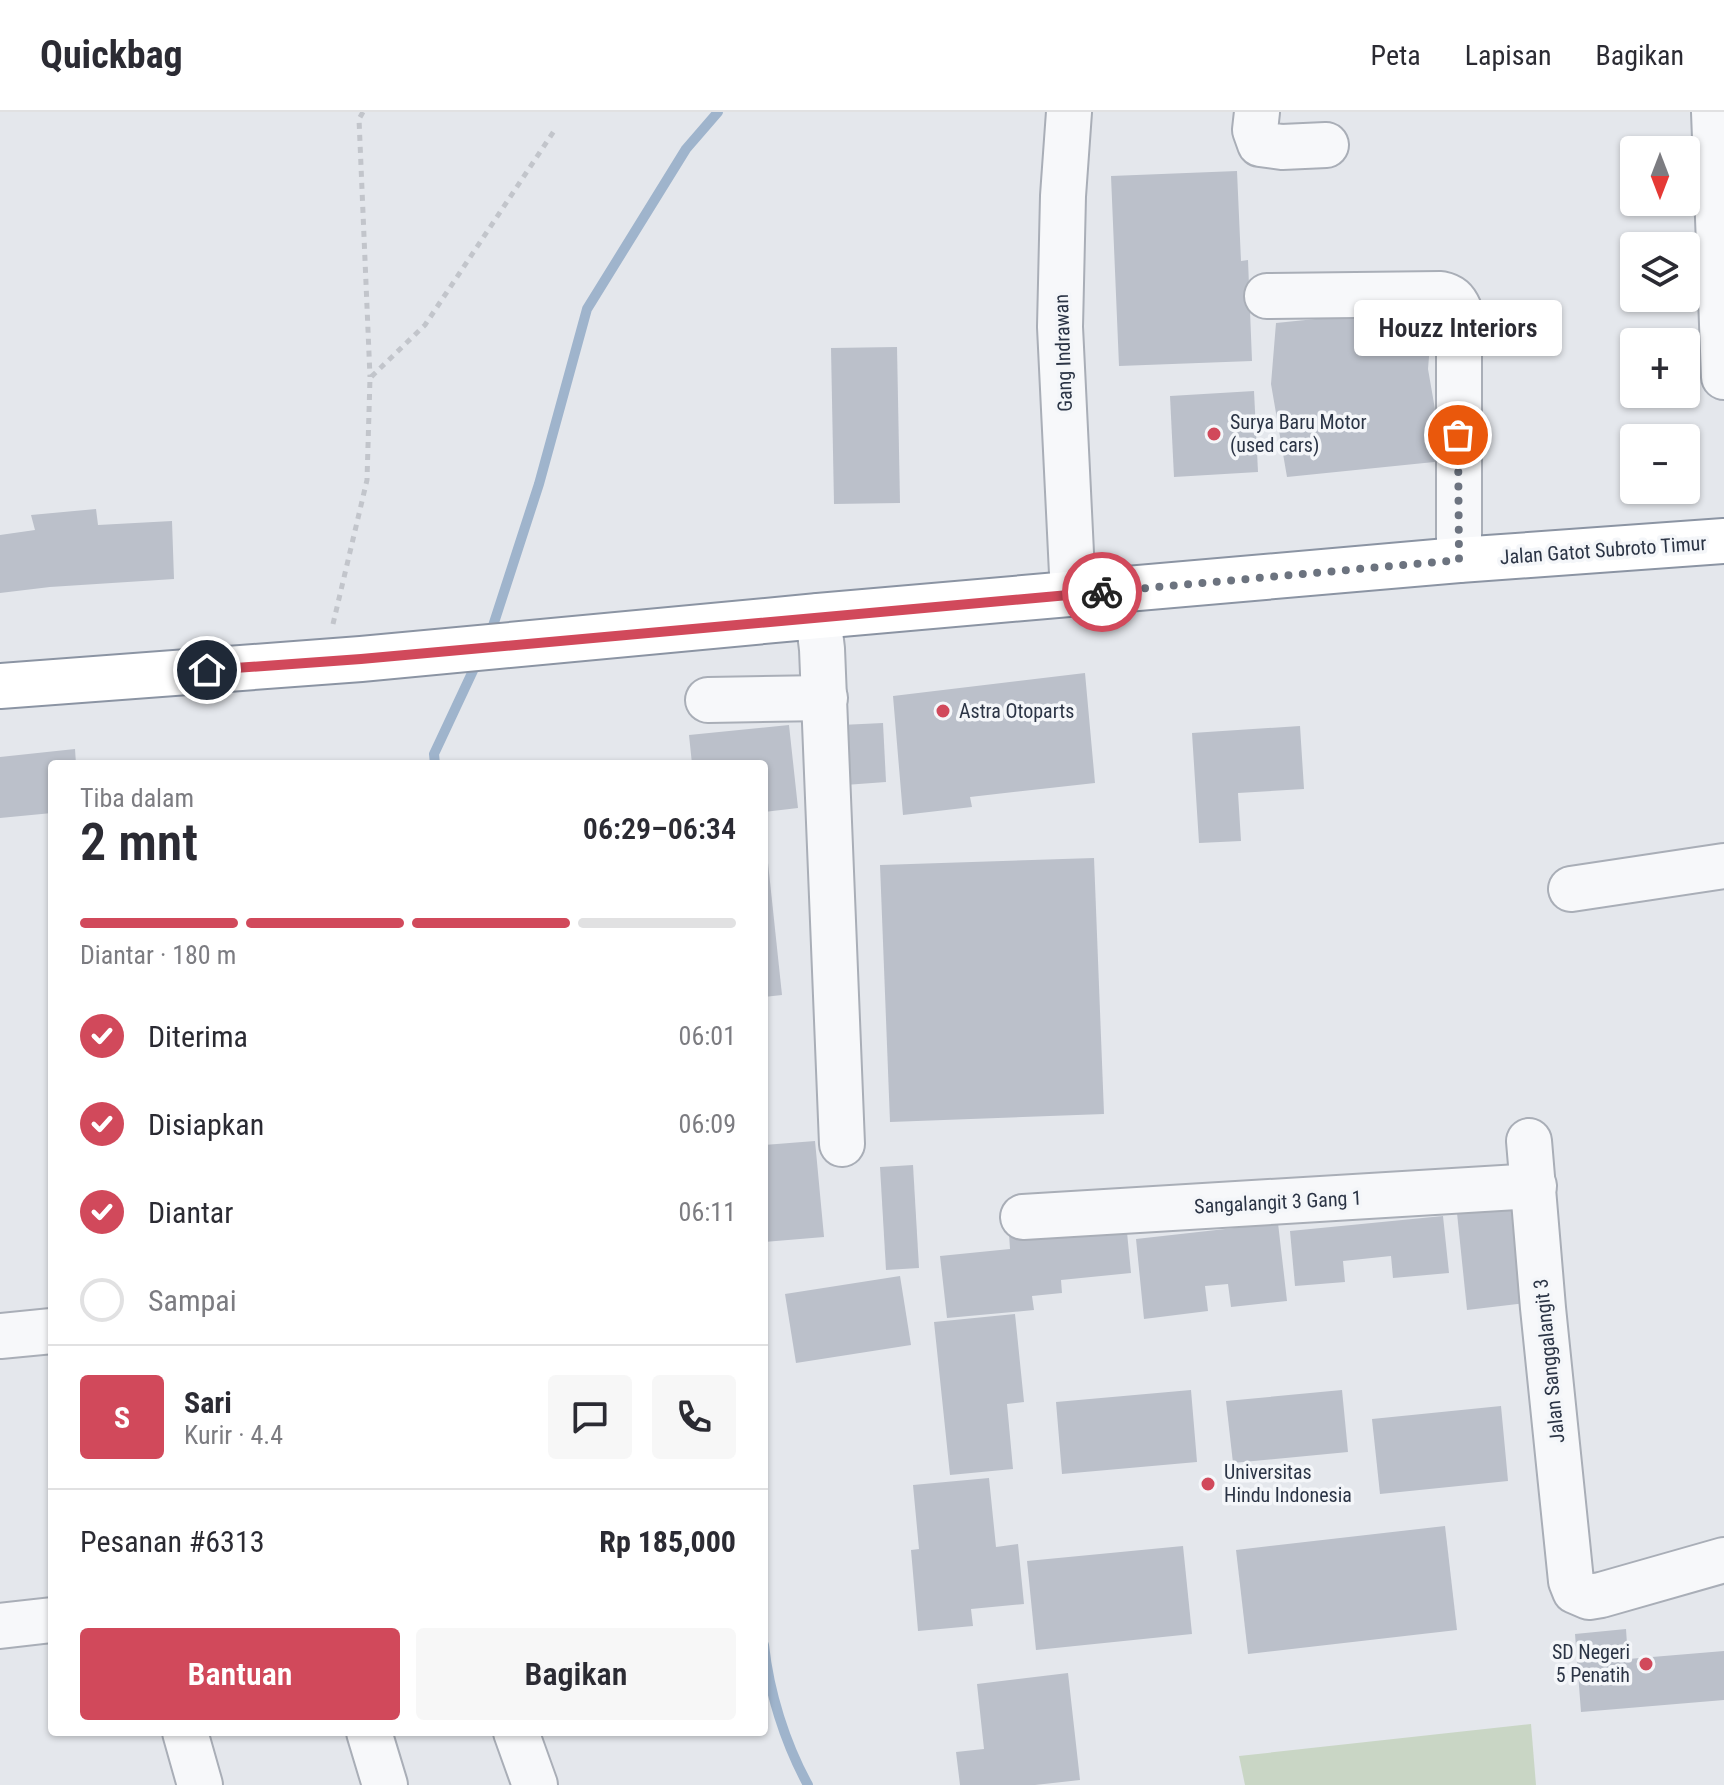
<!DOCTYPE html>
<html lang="id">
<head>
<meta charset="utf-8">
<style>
	:root { --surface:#fff; --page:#f7f7f7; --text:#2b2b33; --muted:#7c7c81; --line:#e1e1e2; --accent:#d1495b }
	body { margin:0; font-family:"Roboto Condensed",sans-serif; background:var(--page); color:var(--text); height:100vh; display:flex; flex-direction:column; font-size:30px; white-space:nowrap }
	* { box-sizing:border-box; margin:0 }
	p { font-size:26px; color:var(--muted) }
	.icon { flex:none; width:44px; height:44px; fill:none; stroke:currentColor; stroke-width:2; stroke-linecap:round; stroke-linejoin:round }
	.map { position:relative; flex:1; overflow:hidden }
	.side { position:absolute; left:48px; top:648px; width:720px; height:976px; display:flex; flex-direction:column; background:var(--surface); border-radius:8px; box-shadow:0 2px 6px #0004 }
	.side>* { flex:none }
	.needle { width:52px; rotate:180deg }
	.buttons { position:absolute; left:1620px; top:24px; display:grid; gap:16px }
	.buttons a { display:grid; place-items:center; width:80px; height:80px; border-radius:8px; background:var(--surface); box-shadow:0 2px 6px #0004; font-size:40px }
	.pin { position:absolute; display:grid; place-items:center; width:68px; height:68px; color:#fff; margin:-34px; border:4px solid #fff; border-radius:50%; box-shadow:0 2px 8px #0007 }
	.courier { position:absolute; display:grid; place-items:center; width:80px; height:80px; margin:-40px; border:6px solid #d1495b; border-radius:50%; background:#fff; color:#222; box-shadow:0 2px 10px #0007 }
	.bubble { position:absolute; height:56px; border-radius:8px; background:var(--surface); box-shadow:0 2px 6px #0004; font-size:26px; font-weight:600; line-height:56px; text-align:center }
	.headline em { font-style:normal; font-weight:600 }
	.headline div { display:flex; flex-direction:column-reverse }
	.headline { display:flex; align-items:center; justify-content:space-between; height:136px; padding:0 32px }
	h1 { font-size:52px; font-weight:600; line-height:60px }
	.bar { display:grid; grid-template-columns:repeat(4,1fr); gap:12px 8px; align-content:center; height:96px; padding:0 32px }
	.bar i { height:10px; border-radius:6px; background:var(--line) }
	.bar .active { background:var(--accent) }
	.bar p { grid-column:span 4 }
	.line { display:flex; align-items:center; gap:20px; padding:0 32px; border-top:2px solid var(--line) }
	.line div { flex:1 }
	.round { display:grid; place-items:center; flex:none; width:84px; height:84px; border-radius:8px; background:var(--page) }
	ol { padding:0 32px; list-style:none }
	li { display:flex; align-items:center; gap:24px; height:88px }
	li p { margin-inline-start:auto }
	li .icon { padding:8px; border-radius:50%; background:var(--accent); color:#fff; stroke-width:4 }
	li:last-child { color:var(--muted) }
	li i { width:44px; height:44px; border:4px solid var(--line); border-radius:50% }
	.action { display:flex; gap:16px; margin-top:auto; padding:16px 32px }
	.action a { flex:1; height:92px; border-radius:8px; background:var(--accent); color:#fff; font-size:32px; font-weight:600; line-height:92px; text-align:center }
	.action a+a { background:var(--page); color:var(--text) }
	header { display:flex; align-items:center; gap:48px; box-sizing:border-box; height:112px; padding:0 40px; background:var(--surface); border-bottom:2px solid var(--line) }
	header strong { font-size:38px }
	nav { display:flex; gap:44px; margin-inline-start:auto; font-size:28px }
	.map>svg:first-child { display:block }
</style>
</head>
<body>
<header>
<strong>Quickbag</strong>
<nav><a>Peta</a><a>Lapisan</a><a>Bagikan</a></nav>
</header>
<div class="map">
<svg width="1724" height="1673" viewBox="0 0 1724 1673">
	<rect width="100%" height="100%" fill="#e4e7ec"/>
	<polygon fill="#c9d6c5" points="1531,1612 1536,1673 1245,1673 1239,1644"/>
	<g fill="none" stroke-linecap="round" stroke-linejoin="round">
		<g stroke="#9fb4cc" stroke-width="10">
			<polyline points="490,523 539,372 587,197 686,37 718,0"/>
			<polyline points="435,652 434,642 478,548"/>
			<path d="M764,1533C769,1580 785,1631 808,1673"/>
		</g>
	</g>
	<g fill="#bbc0ca">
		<polygon points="1237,59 1241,149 1248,148 1252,249 1119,254 1111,64"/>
		<polygon points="1433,195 1428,257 1444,349 1287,365 1271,272 1276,211"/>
		<polygon points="897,235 900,391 834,392 831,236"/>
		<polygon points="1254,279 1258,360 1174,365 1170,284"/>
		<polygon points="96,397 98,413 172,409 174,467 50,475 0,481 0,423 35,418 31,403"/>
		<polygon points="1085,561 1095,671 970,685 972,695 903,703 893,584"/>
		<polygon points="883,611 886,670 845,673 841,613"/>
		<polygon points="789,613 798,696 764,700 764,652 692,652 689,623"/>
		<polygon points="1300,614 1304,677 1238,681 1241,729 1199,731 1192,621"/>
		<polygon points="75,637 76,652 52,652 52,701 0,706 0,645"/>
		<polygon points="766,732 782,883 764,885 764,733"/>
		<polygon points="1094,746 1104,1002 890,1010 880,753"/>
		<polygon points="815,1029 824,1125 764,1130 764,1033"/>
		<polygon points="913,1053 919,1156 886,1158 880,1055"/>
		<polygon points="1515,1094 1526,1191 1467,1198 1457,1101"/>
		<polygon points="1443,1104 1449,1161 1393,1166 1391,1144 1343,1149 1345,1170 1295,1174 1290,1119"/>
		<polygon points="1126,1110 1131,1161 1061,1168 1062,1181 1032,1184 1034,1198 947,1206 940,1144 1010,1137 1009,1122"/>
		<polygon points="1278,1111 1287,1189 1231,1195 1228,1172 1205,1174 1208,1199 1144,1207 1136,1127"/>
		<polygon points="900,1164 911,1233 796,1251 785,1182"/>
		<polygon points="1015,1202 1024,1290 1007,1292 1013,1357 950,1363 934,1210"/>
		<polygon points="1191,1278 1197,1350 1062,1362 1056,1290"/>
		<polygon points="1342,1278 1348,1340 1233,1351 1226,1289"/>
		<polygon points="1501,1294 1508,1369 1380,1382 1372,1307"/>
		<polygon points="989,1366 996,1435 1018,1432 1024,1492 971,1497 973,1514 918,1519 911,1438 919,1437 913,1373"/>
		<polygon points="1445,1414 1457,1518 1248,1542 1236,1438"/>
		<polygon points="1183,1434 1192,1522 1036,1538 1027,1449"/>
		<polygon points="1626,1517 1628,1547 1724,1539 1724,1588 1581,1600 1575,1522"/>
		<polygon points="1068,1561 1080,1668 1035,1673 960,1673 956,1640 984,1637 977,1572"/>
	</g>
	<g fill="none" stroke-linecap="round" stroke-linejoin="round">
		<g stroke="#a9aeb7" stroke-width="48">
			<g id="minor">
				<polyline points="1069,0 1063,84 1060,215 1073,482"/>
				<polyline points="1257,0 1255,18 1260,32 1282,35 1326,33"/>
				<polyline points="1714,0 1724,265"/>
				<path d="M1267,184L1441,182C1451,184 1455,188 1459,197V448"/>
				<polyline points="818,504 822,537 842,1032"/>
				<polyline points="708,588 825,586"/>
				<polyline points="1571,777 1724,754"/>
				<polyline points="1529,1029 1543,1196 1571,1469 1575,1479 1589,1485 1601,1483 1724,1448"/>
				<polyline points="1023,1105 1534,1074"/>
				<polyline points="0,1224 52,1219"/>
				<polyline points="0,1514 52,1508"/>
				<polyline points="185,1620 200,1673"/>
				<polyline points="369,1620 385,1673"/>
				<polyline points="516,1620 535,1673"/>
			</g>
		</g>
		<g stroke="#8b94a3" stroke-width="48">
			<polyline id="highway" points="0,574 361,547 818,504 1459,448 1724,429"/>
		</g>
		<g stroke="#c2c5cb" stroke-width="5" stroke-dasharray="6 6" stroke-linecap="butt">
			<polyline points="363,0 359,7 370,265"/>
			<polyline points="333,512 367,368 370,266 425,213 556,16"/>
		</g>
		<use href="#minor" stroke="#f7f8fa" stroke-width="44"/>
		<use href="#highway" stroke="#fff" stroke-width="44"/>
	</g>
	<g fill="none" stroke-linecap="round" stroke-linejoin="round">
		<polyline stroke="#6c737f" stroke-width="8" stroke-dasharray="0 14.4" points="1102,480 1459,448 1458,323"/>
		<polyline stroke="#d1495b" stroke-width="10" points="207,558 361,547 1102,480"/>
	</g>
	<g fill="#d1495b" stroke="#f4f6f9" stroke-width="3">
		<circle cx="1214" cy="322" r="8"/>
		<circle cx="943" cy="599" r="8"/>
		<circle cx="1208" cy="1372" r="8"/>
		<circle cx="1646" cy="1552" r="8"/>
	</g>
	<g text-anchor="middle" stroke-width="7" stroke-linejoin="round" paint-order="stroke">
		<g font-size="20" fill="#2b3445" stroke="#f4f6f9">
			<text transform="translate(1063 241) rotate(-92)" y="7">Gang Indrawan</text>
			<text transform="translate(1603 438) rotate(-4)" y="7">Jalan Gatot Subroto Timur</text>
			<text transform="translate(1278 1090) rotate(-3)" y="7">Sangalangit 3 Gang 1</text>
			<text transform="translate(1549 1249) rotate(-96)" y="7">Jalan Sanggalangit 3</text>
		</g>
		<g font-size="20" fill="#2b3445" stroke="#f4f6f9" text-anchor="start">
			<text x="1230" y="317">Surya Baru Motor<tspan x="1230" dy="23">(used cars)</tspan></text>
			<text x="959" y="606">Astra Otoparts</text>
			<text x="1224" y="1367">Universitas<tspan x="1224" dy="23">Hindu Indonesia</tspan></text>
			<text x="1630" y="1547" text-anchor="end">SD Negeri<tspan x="1630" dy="23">5 Penatih</tspan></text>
		</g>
	</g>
</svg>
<div class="buttons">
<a><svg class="needle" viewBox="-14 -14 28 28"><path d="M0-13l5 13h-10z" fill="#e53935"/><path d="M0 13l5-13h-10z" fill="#7c7c81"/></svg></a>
<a><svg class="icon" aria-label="layers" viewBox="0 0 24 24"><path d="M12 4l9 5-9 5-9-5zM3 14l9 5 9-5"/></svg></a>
<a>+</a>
<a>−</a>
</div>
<div class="pin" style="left:1458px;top:323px;background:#ea580c"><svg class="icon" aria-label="bag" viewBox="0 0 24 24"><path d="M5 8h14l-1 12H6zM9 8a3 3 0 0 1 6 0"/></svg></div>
<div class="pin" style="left:207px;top:558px;background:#1f2937"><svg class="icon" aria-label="home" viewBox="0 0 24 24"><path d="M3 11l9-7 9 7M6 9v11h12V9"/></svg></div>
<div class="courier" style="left:1102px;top:480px"><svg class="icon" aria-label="bike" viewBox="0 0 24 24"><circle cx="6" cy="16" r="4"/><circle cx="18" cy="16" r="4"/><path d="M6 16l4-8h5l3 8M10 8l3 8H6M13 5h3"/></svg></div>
<div class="bubble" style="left:1354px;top:188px;width:208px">Houzz Interiors</div>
<section class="side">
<div class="headline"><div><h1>2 mnt</h1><p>Tiba dalam</p></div><em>06:29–06:34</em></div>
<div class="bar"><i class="active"></i><i class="active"></i><i class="active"></i><i></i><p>Diantar · 180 m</p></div>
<ol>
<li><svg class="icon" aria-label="check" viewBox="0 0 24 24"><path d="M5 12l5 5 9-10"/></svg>Diterima<p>06:01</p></li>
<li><svg class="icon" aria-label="check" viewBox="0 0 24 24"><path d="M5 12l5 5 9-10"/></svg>Disiapkan<p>06:09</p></li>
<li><svg class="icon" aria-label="check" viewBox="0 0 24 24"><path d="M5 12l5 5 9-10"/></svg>Diantar<p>06:11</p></li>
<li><i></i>Sampai</li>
</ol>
<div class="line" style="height:144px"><b class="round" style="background:var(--accent);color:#fff">S</b><div><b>Sari</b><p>Kurir · 4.4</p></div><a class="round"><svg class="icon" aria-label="chat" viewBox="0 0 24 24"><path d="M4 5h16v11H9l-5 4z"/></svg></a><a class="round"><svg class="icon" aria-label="phone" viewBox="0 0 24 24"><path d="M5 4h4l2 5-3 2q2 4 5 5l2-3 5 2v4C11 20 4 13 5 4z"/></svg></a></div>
<div class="line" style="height:104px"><div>Pesanan #6313</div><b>Rp 185,000</b></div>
<div class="action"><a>Bantuan</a><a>Bagikan</a></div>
</section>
</div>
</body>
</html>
